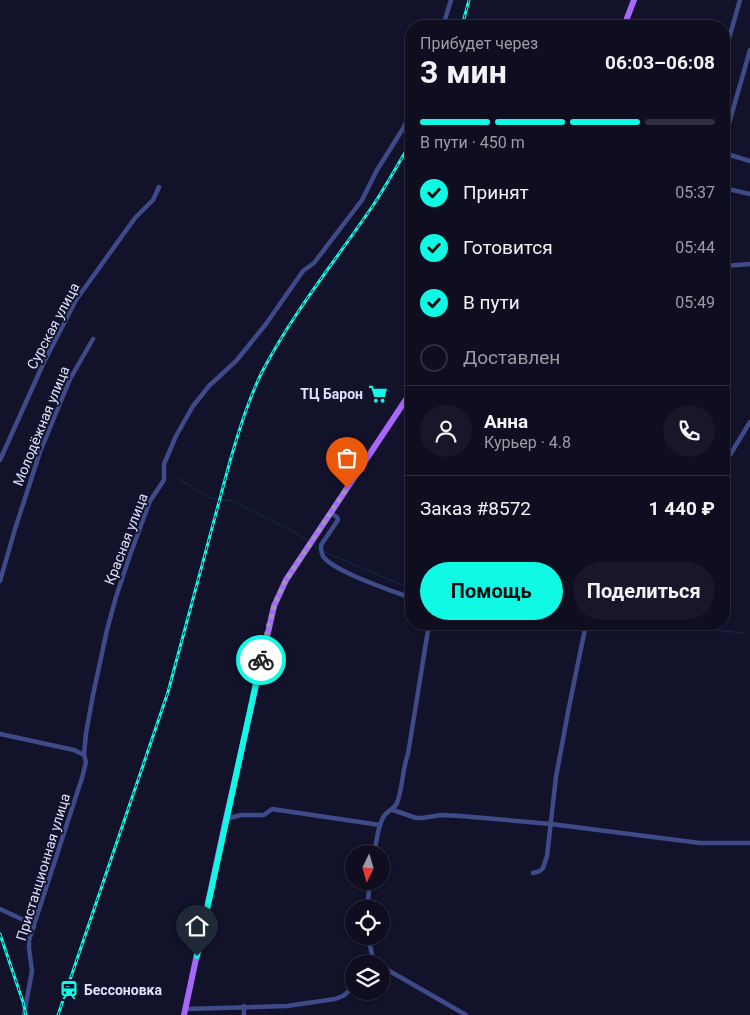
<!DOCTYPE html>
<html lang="ru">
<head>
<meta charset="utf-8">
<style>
	:root { --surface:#0e0e20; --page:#171729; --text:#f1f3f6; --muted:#9b9ca5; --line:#2e2e3e; --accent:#0ff9e4 }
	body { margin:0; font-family:Roboto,sans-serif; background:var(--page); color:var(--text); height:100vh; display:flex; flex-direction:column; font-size:19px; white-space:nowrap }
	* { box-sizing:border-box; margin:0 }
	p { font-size:16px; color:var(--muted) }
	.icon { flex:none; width:28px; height:28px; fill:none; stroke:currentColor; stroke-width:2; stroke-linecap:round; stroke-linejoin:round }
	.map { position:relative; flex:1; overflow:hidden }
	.sheet { position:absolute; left:405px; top:20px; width:325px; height:610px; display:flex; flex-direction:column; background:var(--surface); border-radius:20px; box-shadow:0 1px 4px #0004,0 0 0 1px var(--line) }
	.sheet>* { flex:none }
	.needle { width:32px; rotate:185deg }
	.buttons { position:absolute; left:345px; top:845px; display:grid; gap:10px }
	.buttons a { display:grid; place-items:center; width:45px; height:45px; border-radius:50%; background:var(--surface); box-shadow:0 1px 4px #0004,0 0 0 1px var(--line); font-size:25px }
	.pin { position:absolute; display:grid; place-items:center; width:42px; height:42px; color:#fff; margin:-51px -21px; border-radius:50% 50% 50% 0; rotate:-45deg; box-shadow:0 0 5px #0007 }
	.pin .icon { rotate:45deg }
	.courier { position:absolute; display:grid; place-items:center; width:50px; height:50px; margin:-25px; border:4px solid #0ff9e4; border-radius:50%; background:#fff; color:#222; box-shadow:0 1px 6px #0007 }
	.summary em { font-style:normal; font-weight:700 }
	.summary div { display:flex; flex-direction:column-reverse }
	.summary { display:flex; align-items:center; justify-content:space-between; height:85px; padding:0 15px }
	h1 { font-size:32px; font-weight:700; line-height:38px }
	.bar { display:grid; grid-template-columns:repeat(4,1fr); gap:8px 5px; align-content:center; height:60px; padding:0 15px }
	.bar i { height:6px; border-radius:4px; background:var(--line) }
	.bar .active { background:var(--accent) }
	.bar p { grid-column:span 4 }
	.line { display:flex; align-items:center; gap:12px; padding:0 15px; border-top:1px solid var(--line) }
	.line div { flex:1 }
	.round { display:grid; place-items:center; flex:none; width:52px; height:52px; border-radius:26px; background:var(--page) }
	ol { padding:0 15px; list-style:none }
	li { display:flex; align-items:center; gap:15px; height:55px }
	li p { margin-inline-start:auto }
	li .icon { padding:5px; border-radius:50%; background:var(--accent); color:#111; stroke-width:4 }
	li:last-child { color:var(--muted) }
	li i { width:28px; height:28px; border:2px solid var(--line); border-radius:50% }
	.cta { display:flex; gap:10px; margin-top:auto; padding:10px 15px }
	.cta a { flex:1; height:58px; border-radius:30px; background:var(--accent); color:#111; font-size:20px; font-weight:700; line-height:58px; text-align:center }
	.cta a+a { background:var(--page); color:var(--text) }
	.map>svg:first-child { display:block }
</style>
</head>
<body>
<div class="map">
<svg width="750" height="1015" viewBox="0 0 750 1015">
	<rect width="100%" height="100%" fill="#12122b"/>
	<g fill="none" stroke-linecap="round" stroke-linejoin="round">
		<g stroke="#0d2e4a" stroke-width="1">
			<polyline points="177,478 210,498 232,501 296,533 309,542"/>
			<polyline points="312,544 319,549"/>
			<polyline points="322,551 411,589"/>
			<polyline points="666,624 742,633"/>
		</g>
		<g stroke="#3f4a89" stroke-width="4.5">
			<polyline points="443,26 451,0"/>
			<polyline points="724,56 740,0"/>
			<polyline points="724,141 750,50"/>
			<polyline points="724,153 750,161"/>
			<polyline points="724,188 750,194"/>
			<polyline points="724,266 750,264"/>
			<polyline points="0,460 44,362 76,300 135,218 153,200 159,187"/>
			<polyline points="724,463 730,455 750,422"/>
			<path d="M331,513L337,517L338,520L321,545C321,548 321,553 323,556C332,571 393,591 411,598"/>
			<polyline points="0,581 15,529 40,452 70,379 93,339"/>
			<polyline points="0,734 74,750 84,755"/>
			<polyline points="393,810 416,818 422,818 441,815 461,816 551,824 700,843 750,843"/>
			<polyline points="226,819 241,815 264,815 272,809 380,825"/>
			<path d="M374,854C377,841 377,827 384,816C388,810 394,810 397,803C403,787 402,770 408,754L429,624"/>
			<polyline points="533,873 540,871 543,868 547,856 556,777 569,707 586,624"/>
			<polyline points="0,909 28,922 34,927"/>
			<polyline points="367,909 370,881"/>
			<polyline points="368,936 374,964"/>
			<polyline points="381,968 386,969 466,1015"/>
			<polyline points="244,1006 244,1015"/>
			<polyline points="186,1009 287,1006 335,999 343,996 354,987"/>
			<polyline points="24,1015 32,971 29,948 29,940 82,778 86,762 84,755 86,733 93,695 107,630 116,597 130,555 150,501 164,480 164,464 176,436 193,406 209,386 236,361 266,324 303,271 314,263 362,200 377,170 404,127 411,111"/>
		</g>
		<g stroke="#a867fb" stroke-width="6">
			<polyline points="624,26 634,0"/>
			<polyline points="184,1015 226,819 274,606 286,580 411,392"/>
		</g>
		<g stroke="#0ff9e4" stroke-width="3">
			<g id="rail">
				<polyline points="462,26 469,0"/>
				<polyline points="0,934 23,1002 26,1015"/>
				<path d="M58,1015L168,692L230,461C239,431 248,400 262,372C294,311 336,260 374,204C387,184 399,163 411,142"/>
			</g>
		</g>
		<use href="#rail" stroke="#12122b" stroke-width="1" stroke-dasharray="4" stroke-linecap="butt"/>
	</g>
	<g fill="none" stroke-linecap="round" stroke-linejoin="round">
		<path stroke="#9698b4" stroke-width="5" stroke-dasharray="0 9" d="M261,660C267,632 272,605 286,580L347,488"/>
		<polyline stroke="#0ff9e4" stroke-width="6" points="197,956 261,660"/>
	</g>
	<defs>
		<g id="supermarket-bare" transform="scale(1.5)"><path d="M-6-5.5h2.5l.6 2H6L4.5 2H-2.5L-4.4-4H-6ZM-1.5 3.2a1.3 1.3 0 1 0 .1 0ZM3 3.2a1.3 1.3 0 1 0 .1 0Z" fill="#0ff9e4" stroke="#12122b" stroke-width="2.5" paint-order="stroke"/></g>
		<g id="station-bare" transform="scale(1.5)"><path d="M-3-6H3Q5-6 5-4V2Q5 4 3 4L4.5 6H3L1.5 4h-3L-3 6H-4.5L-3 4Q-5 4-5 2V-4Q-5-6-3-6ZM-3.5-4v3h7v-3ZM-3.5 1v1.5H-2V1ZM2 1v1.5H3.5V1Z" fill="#0ff9e4" stroke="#12122b" stroke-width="2.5" paint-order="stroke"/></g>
	</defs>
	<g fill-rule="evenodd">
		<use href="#supermarket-bare" x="378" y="394"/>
		<use href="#station-bare" x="69" y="990"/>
	</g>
	<g text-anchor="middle" stroke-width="4" stroke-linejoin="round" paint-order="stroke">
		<g font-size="14" fill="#dde0fe" stroke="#12122b">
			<text transform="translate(53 326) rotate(-62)" y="5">Сурская улица</text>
			<text transform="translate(41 426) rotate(-68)" y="5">Молодёжная улица</text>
			<text transform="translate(126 539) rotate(-69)" y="5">Красная улица</text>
			<text transform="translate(43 867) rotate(-73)" y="5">Пристанционная улица</text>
		</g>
		<g font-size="14" font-weight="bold" fill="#dde0fe" stroke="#12122b" text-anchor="end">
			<text x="363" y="399">ТЦ Барон</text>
			<text x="84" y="995" text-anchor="start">Бессоновка</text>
		</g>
	</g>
</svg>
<div class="buttons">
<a><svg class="needle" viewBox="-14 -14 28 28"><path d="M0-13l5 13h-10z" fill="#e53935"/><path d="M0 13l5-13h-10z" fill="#9b9ca5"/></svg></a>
<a><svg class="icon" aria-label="locate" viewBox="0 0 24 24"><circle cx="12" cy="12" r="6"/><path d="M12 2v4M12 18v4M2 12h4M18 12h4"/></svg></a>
<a><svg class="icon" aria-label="layers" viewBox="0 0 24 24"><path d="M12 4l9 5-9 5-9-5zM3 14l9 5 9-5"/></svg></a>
</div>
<div class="pin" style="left:347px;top:488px;background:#ea580c"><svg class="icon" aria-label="bag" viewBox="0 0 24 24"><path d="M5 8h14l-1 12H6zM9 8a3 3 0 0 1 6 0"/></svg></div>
<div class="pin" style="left:197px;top:956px;background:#1f2937"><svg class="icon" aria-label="home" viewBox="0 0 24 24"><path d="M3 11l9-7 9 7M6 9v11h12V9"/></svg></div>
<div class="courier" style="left:261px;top:660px"><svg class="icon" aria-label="bike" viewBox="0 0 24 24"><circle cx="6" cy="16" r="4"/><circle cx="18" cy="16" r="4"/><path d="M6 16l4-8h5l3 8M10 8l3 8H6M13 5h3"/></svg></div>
<section class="sheet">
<div class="summary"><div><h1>3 мин</h1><p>Прибудет через</p></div><em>06:03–06:08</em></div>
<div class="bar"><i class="active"></i><i class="active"></i><i class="active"></i><i></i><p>В пути · 450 m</p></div>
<ol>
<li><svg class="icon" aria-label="check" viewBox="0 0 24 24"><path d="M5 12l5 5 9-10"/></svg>Принят<p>05:37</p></li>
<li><svg class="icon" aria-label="check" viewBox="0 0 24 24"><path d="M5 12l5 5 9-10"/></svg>Готовится<p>05:44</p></li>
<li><svg class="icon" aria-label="check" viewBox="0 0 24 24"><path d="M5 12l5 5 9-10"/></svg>В пути<p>05:49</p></li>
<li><i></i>Доставлен</li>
</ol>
<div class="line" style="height:90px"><a class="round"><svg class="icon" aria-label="person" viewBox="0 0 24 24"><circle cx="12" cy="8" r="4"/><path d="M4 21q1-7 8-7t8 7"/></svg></a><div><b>Анна</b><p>Курьер · 4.8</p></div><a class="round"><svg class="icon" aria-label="phone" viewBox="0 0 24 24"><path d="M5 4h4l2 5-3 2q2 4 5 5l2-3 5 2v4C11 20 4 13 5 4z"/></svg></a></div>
<div class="line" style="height:65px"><div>Заказ #8572</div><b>1 440 ₽</b></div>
<div class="cta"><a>Помощь</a><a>Поделиться</a></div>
</section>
</div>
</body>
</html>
